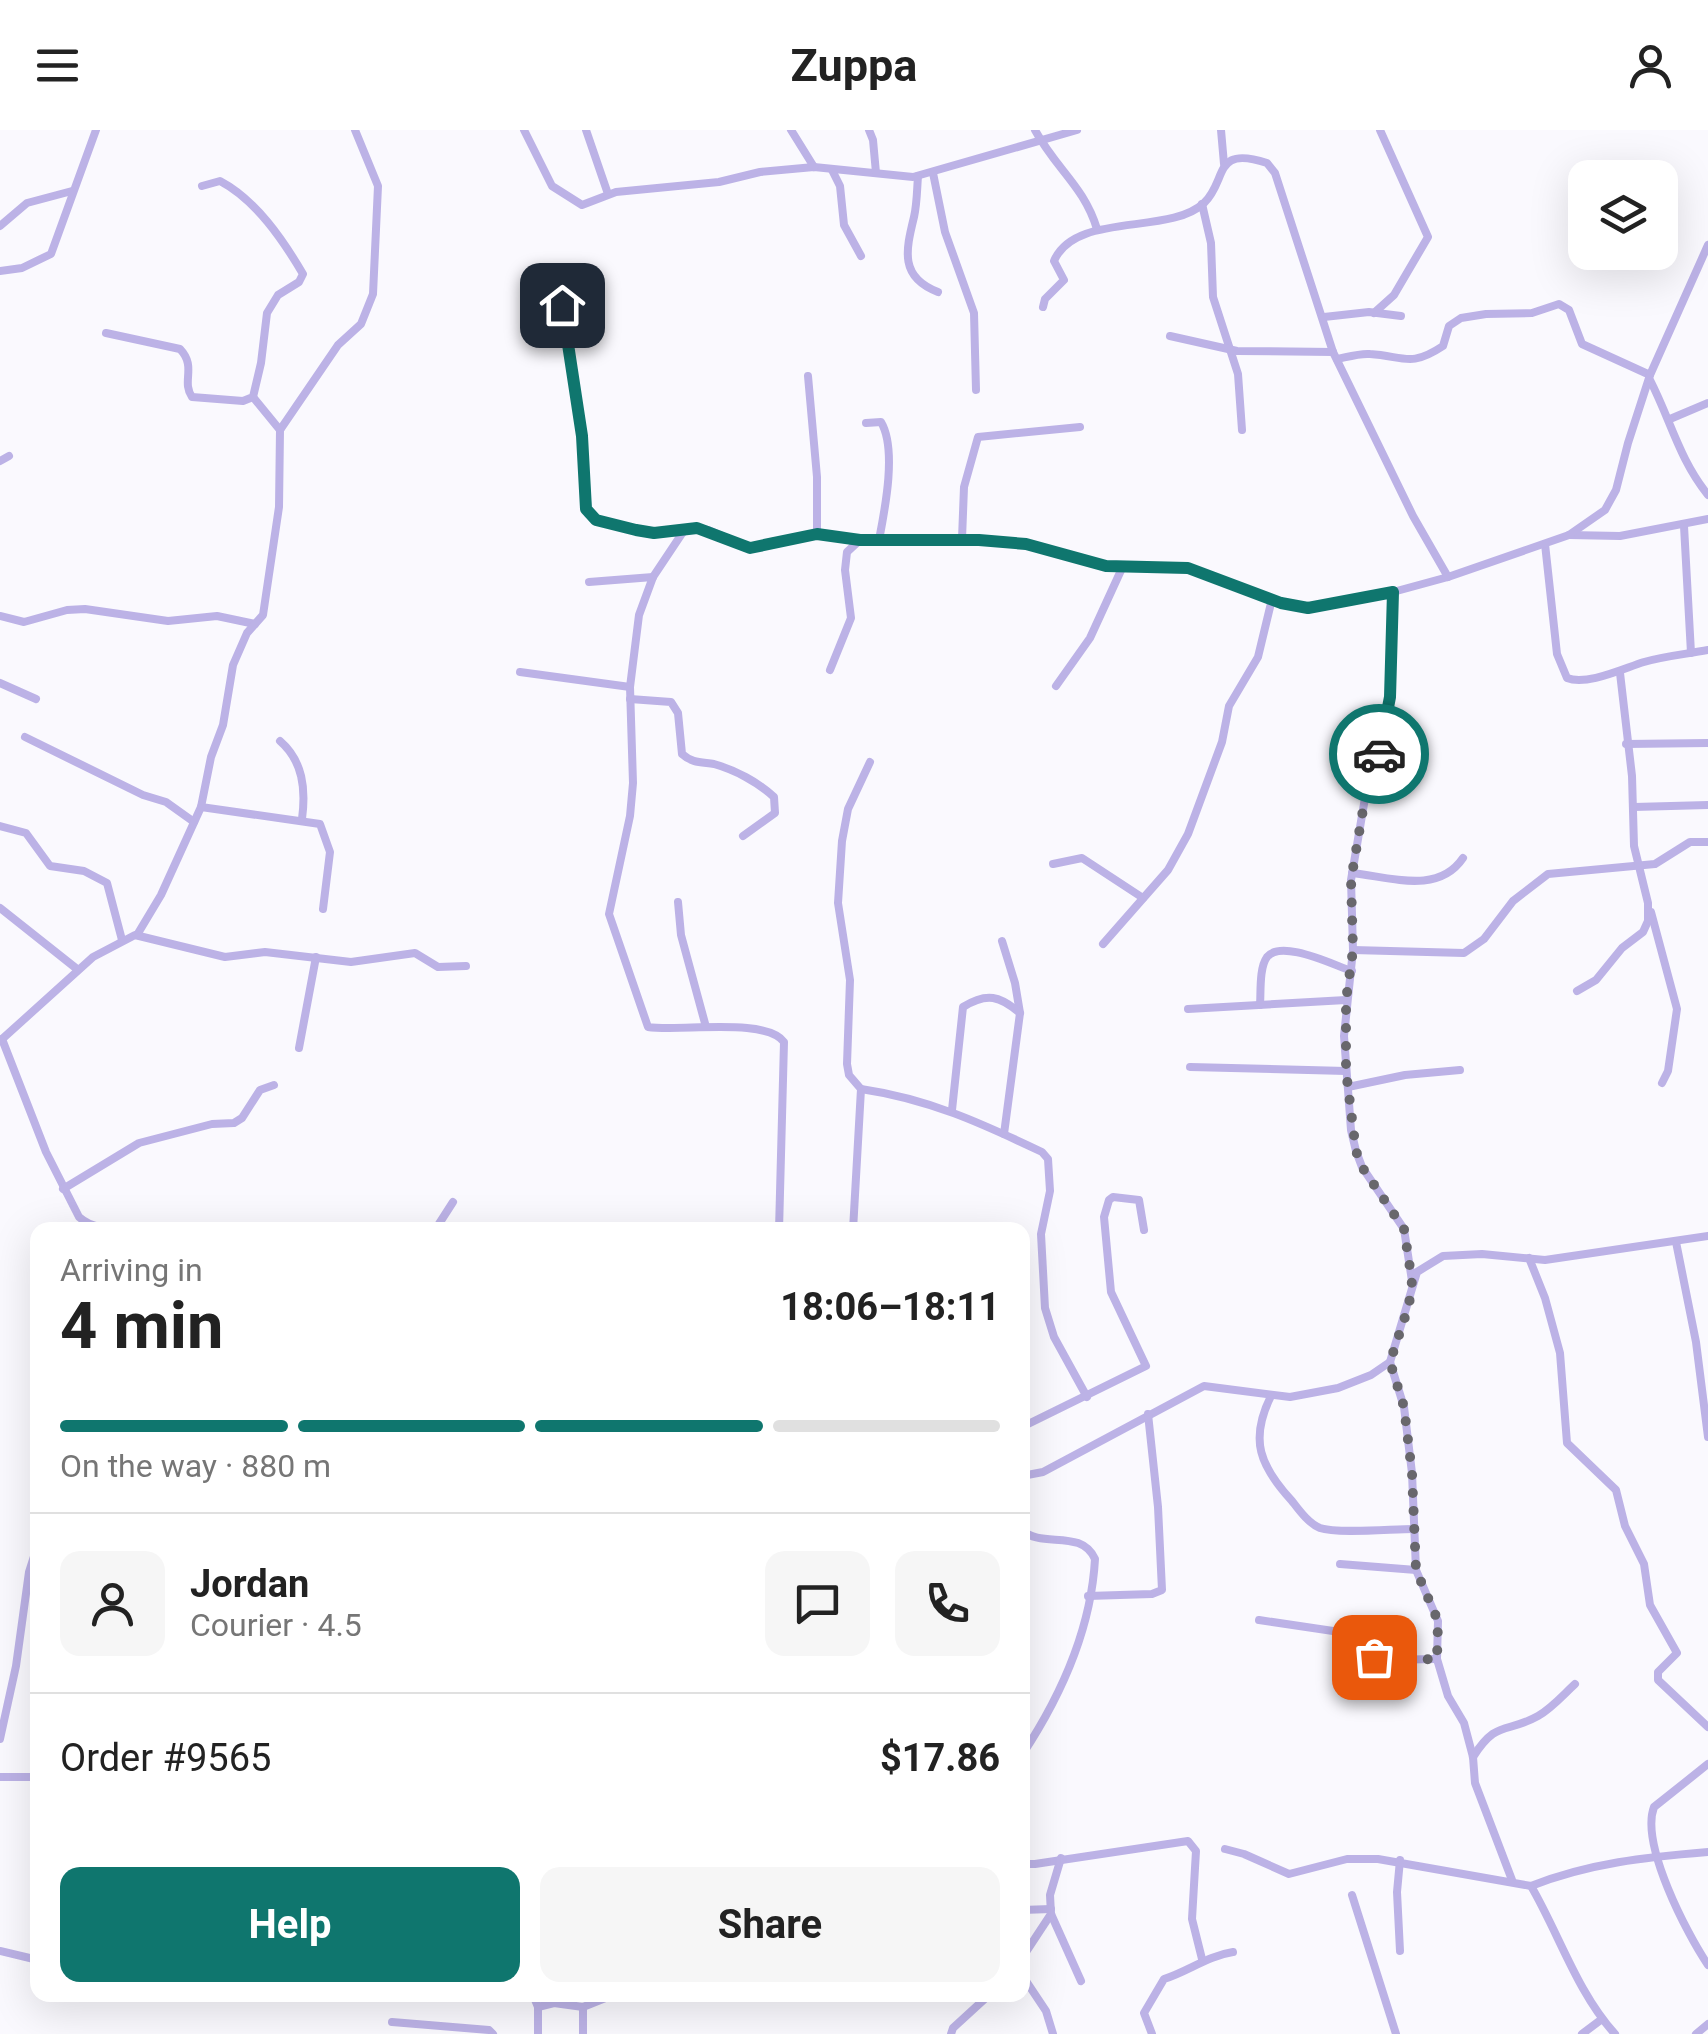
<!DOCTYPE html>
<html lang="en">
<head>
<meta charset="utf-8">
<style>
	:root { --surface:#fff; --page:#f6f6f6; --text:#222; --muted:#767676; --line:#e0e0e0; --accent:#0f766e }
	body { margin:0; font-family:Roboto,sans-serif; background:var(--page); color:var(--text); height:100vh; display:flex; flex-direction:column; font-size:38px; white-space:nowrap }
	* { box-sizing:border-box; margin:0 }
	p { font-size:32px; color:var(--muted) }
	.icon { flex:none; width:55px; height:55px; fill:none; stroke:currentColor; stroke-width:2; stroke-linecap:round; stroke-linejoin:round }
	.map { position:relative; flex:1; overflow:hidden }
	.sheet { position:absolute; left:30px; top:1092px; width:1000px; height:780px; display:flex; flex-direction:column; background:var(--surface); border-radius:20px; box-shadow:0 10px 40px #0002 }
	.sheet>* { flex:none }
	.tools { position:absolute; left:1568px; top:30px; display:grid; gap:20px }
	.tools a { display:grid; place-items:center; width:110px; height:110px; border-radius:20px; background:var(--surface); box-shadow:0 10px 40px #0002; font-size:50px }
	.pin { position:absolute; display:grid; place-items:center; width:85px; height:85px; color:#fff; margin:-42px; border-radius:20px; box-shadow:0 5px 15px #0006 }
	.courier { position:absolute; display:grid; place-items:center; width:100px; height:100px; margin:-50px; border:8px solid #0f766e; border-radius:50%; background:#fff; color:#222; box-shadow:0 2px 12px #0007 }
	.summary em { font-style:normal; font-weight:700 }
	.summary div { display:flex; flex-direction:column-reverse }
	.summary { display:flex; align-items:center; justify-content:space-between; height:170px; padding:0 30px }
	h1 { font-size:65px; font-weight:700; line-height:75px }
	.bar { display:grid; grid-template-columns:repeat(4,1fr); gap:15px 10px; align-content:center; height:120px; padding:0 30px }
	.bar i { height:12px; border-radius:8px; background:var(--line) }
	.bar .selected { background:var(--accent) }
	.bar p { grid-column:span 4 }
	.line { display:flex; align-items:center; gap:25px; padding:0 30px; border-top:2px solid var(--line) }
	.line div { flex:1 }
	.round { display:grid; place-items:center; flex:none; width:105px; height:105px; border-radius:20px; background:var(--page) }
	.primary-button { display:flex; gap:20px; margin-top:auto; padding:20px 30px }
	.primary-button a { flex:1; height:115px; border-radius:20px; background:var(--accent); color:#fff; font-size:40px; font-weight:700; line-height:115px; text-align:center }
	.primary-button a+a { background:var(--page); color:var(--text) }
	header { display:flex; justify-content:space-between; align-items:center; height:130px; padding:0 30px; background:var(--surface); font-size:45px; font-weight:700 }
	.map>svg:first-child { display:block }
</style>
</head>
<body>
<header><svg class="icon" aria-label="menu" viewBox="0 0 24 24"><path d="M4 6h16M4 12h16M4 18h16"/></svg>Zuppa<svg class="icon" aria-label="person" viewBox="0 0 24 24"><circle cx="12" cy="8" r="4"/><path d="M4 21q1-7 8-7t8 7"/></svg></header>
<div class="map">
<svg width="1708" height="1904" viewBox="0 0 1708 1904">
	<rect width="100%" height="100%" fill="#faf9fe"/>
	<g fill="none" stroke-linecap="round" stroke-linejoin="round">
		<g stroke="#bcb2e6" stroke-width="8">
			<polyline points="524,0 552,56 582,75 616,62 719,52 760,42 814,37 913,47 1077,0"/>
			<polyline points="586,0 608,64"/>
			<polyline points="791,0 814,37"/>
			<polyline points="869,0 873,10 876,43"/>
			<path d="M1035,0C1056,39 1084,56 1097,99"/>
			<polyline points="1221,0 1224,34"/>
			<polyline points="832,40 840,56 844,95 861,126"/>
			<polyline points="933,43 945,102 974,183 976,260"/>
			<path d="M918,46C917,59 917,74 914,87C906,120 899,147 938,162"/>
			<polyline points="1202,74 1211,113 1213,167 1238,244 1242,300"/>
			<polyline points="0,96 27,73 72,61"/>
			<polyline points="0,141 22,138 51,124 96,0"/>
			<path d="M543,151L553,159L562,175L582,305L588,384C611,401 655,403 683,402"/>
			<path d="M1043,177L1045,169L1064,150L1054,131C1075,81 1169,106 1204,73C1228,50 1212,15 1267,33L1275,43L1333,222L1413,386L1448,447"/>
			<polyline points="1374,183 1394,165 1428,107 1380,0"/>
			<polyline points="1324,187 1369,182 1401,186"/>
			<path d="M106,203L180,219C197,237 181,251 192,267L243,271L253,267L261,233L267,183L278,165L299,152L303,144C283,110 256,70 220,51L202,56"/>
			<polyline points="1170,206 1237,221 1333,222"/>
			<path d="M1337,229C1347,227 1360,223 1370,224C1404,226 1410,238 1443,216L1449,196L1461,188L1486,184L1532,183L1559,174L1569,180L1582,214L1650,245"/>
			<polyline points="808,246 817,347 817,404"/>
			<path d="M1650,250C1671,291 1679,329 1708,365"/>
			<polyline points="253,267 280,300"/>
			<polyline points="1670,289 1708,273"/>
			<path d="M866,293L881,292C897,319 885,379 879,410"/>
			<polyline points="0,331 9,326"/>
			<polyline points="1684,396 1691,523"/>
			<polyline points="1569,405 1620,406 1708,389"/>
			<polyline points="962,409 964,357 978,307 1080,297"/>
			<path d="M1545,414L1557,524L1567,548C1587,556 1624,538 1644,532C1665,526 1687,524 1708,520"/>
			<polyline points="589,452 653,447"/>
			<polyline points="1393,462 1390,567 1365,668 1351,750 1353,820 1344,906 1351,1000 1356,1021 1362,1037 1404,1099 1412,1151"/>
			<polyline points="0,486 24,492 67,480 85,479 168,491 217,486 255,494"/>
			<polyline points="830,540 851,488 845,440 847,422 860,410"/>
			<polyline points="520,542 630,557"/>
			<polyline points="0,553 36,569"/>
			<polyline points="1056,556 1090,508 1123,436"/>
			<path d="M630,569L671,572L678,583L682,624C692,633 701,632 714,634C735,640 758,652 774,667L775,683L743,706"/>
			<polyline points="25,607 143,665 166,672 194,692"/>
			<path d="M280,611C303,631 306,659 302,689"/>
			<polyline points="1626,614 1708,613"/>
			<polyline points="201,677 320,694 330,722 323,779"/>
			<polyline points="1634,677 1708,675"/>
			<polyline points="0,696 26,703 50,736 84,741 107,753 122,810"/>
			<polyline points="1053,734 1082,728 1143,768"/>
			<path d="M1352,743C1390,747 1438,765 1463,728"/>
			<polyline points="678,772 681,805 706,897"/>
			<polyline points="0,778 77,839"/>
			<polyline points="1651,782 1677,879 1668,941 1662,953"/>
			<polyline points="137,805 161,765 201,677 211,627 223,595 233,535 247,503 263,485 279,377 280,300 338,215 361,194 373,164 378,56 355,0"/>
			<polyline points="1002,811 1015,853 1020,883 1004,1004"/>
			<polyline points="1103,814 1168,740 1188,704 1222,612 1229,576 1258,527 1272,469"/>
			<polyline points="1353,820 1464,823 1484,809 1513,771 1548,744 1655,734 1690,712 1708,712"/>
			<polyline points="1577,861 1596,850 1622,818 1643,802 1648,791 1648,773 1634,716 1632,646 1620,543"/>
			<path d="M1260,875C1261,862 1259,838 1267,827C1281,809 1333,835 1352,841"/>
			<polyline points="1188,879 1346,870"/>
			<path d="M2,909L46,1022L79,1087C99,1105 127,1095 152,1100"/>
			<polyline points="0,911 93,827 135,805 225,827 265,822 351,832 415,823 438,837 466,836"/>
			<polyline points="299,918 316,827"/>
			<polyline points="1190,937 1346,941"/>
			<polyline points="1348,957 1405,945 1460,940"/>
			<path d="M861,959C929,969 981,993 1042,1022L1048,1029L1050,1061L1041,1104L1045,1178L1054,1207L1087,1267"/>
			<path d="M952,980L963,877C987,862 1000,866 1020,883"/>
			<polyline points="63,1059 139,1013 212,994 234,993 242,988 260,960 274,955"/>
			<polyline points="435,1100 453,1072"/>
			<path d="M779,1100L784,912C766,887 679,902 648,897L609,784L630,686L633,653L630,557L639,485L653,447L683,402L697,398L708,400L750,418L817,404L860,410L1009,411L1106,436L1187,438L1281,473L1308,478L1393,462L1448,447L1569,405L1605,380L1616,360L1628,313L1650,245L1708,115"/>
			<polyline points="853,1100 861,959 849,945 847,934 850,850 838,773 842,711 848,679 870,632"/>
			<polyline points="1676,1112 1696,1212 1708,1307"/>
			<polyline points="1529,1128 1545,1168 1560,1223 1567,1313 1616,1360 1625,1396 1644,1434 1650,1475 1677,1523 1658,1542 1658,1550 1708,1597"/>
			<polyline points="1390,1232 1404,1277 1412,1343 1416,1440 1438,1491 1437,1529 1448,1566 1464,1593 1473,1627 1475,1653 1512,1750"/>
			<path d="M1271,1266C1249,1310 1260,1336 1292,1371C1299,1380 1308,1393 1320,1398C1337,1404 1392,1399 1413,1399"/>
			<polyline points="1022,1297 1146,1236 1111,1162 1104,1087 1109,1070 1113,1067 1139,1070 1144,1100"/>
			<polyline points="1022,1346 1043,1342 1204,1256 1290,1267 1338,1258 1371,1245 1390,1232 1417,1142 1443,1126 1482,1124 1545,1130 1708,1106"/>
			<path d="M1022,1400C1042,1419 1081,1398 1095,1429C1091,1501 1061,1566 1022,1625"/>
			<polyline points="1340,1434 1416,1440"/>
			<polyline points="1088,1466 1152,1464 1162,1460 1158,1377 1148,1284"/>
			<polyline points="1259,1490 1360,1505 1374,1527 1381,1530 1437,1529"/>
			<polyline points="0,1609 16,1536 29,1442 38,1414"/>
			<path d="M1473,1627C1497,1589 1506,1604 1538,1586C1552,1578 1563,1565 1575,1554"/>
			<path d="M1708,1634L1654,1677C1640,1714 1687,1804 1708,1835"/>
			<polyline points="0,1647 38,1647"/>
			<path d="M1225,1719L1244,1724L1289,1744L1347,1729H1378L1531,1756C1559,1804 1577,1862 1615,1904"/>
			<polyline points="1061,1728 1050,1765 1051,1784 1081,1851"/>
			<polyline points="1022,1734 1035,1734 1188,1711 1196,1721 1192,1789 1202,1829"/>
			<path d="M1531,1756C1589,1733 1647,1727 1708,1722"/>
			<polyline points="1352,1765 1396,1904"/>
			<polyline points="1022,1780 1051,1779"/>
			<polyline points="0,1821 38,1830"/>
			<polyline points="1400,1821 1397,1762 1400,1730"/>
			<polyline points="1022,1828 1051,1784"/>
			<polyline points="1022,1845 1046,1881 1053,1904"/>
			<polyline points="533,1865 538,1877 538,1904"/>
			<polyline points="538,1877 554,1873 583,1877 608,1867"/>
			<polyline points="583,1877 583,1904"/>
			<polyline points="392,1892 489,1900 493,1904"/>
			<polyline points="951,1904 953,1898 989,1865"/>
			<path d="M1152,1904L1144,1883L1164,1849C1189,1841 1207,1826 1233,1822"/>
			<polyline points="1582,1904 1602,1889"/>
			<polyline points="1696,1904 1708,1894"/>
		</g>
	</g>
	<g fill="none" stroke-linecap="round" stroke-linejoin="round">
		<polyline stroke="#68676c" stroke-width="10" stroke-dasharray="0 18" points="1374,1527 1390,1530 1437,1529 1438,1491 1416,1440 1412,1343 1404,1277 1390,1232 1409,1175 1412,1151 1404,1099 1362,1037 1356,1021 1346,941 1346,870 1353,820 1351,750 1365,668 1379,624"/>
		<polyline stroke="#0f766e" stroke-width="12" points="562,175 582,306 586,379 596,390 636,400 654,403 697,398 750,418 817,404 860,410 979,410 1026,414 1106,436 1188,438 1281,473 1308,478 1393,462 1390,567 1379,624"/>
	</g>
</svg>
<div class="tools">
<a><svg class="icon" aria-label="layers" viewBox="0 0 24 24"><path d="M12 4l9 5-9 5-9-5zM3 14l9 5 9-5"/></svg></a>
</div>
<div class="pin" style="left:1374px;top:1527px;background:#ea580c"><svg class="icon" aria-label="bag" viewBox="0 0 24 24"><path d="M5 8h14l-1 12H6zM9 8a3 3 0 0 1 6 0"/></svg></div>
<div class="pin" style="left:562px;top:175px;background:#1f2937"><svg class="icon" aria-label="home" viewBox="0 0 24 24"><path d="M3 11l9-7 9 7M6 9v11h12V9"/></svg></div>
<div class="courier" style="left:1379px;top:624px"><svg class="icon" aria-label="car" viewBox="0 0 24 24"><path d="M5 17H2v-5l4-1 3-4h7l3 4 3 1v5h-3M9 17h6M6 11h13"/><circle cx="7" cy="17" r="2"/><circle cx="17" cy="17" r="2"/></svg></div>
<section class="sheet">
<div class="summary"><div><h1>4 min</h1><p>Arriving in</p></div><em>18:06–18:11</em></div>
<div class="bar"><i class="selected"></i><i class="selected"></i><i class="selected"></i><i></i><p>On the way · 880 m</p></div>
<div class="line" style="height:180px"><a class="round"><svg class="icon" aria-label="person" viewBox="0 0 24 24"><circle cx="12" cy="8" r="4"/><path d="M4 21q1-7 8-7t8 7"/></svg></a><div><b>Jordan</b><p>Courier · 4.5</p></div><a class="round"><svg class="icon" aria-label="chat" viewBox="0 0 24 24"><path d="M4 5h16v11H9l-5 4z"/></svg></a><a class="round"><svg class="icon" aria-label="phone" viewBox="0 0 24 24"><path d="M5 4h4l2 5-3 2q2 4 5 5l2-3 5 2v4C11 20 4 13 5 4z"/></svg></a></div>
<div class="line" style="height:130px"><div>Order #9565</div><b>$17.86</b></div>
<div class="primary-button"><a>Help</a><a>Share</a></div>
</section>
</div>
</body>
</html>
